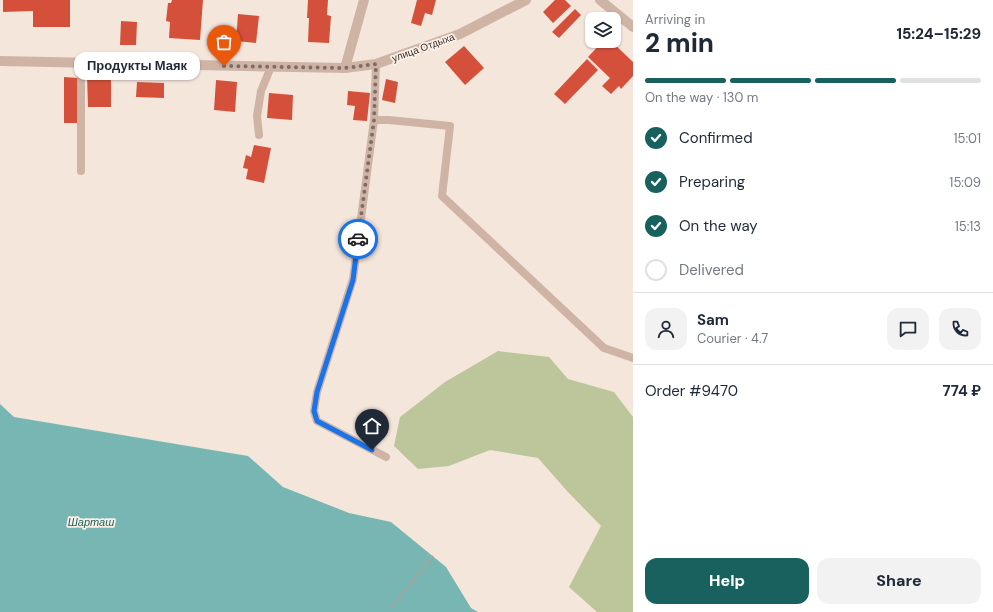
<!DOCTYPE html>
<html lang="en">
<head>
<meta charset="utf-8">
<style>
	:root { --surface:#fff; --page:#f2f2f3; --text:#1f2937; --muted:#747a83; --line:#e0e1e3; --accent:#18615e }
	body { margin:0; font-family:"DM Sans",sans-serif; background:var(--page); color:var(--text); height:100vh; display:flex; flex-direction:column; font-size:15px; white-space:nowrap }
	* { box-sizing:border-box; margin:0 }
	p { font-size:13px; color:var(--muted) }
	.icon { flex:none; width:22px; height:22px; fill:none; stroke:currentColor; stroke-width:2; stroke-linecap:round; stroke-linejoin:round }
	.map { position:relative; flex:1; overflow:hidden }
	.drawer { display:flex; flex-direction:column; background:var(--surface); width:360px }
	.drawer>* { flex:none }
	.tools { position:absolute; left:585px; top:12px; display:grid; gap:8px }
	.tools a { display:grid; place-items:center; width:36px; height:36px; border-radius:8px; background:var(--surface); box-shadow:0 1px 3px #0004; font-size:20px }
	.pin { position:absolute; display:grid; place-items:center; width:34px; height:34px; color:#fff; margin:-41px -17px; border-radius:50% 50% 50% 0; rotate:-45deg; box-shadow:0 0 4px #0007 }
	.pin .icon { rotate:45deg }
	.courier { position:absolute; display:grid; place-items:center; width:40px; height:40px; margin:-20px; border:3px solid #1a73e8; border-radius:50%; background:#fff; color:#222; box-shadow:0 1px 5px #0007 }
	.bubble { position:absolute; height:28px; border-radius:12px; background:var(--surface); box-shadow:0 1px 3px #0004; font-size:13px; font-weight:800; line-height:28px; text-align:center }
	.overview em { font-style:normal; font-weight:800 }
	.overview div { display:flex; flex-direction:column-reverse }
	.overview { display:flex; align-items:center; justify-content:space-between; height:68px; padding:0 12px }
	h1 { font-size:26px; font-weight:800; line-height:30px }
	.bar { display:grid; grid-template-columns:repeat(4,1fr); gap:6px 4px; align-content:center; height:48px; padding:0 12px }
	.bar i { height:5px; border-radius:3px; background:var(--line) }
	.bar .selected { background:var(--accent) }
	.bar p { grid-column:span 4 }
	.line { display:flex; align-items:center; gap:10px; padding:0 12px; border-top:1px solid var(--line) }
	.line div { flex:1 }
	.round { display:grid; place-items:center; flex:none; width:42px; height:42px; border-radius:12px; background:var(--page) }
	ol { padding:0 12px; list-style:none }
	li { display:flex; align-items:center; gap:12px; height:44px }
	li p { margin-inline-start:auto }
	li .icon { padding:4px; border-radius:50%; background:var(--accent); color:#fff; stroke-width:4 }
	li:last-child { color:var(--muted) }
	li i { width:22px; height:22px; border:2px solid var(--line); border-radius:50% }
	.action { display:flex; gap:8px; margin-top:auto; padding:8px 12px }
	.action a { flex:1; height:46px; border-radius:12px; background:var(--accent); color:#fff; font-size:16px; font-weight:800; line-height:46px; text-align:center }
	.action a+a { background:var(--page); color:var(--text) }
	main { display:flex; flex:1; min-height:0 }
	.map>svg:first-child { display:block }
</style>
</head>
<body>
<main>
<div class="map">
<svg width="633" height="612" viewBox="0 0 633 612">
	<rect width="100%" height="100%" fill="#f5e6dc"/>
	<polygon fill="#bcc69a" points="498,351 549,357 568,379 614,392 633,417 633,612 597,612 569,587 601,526 567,491 538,458 490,450 449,466 418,469 394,446 400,417 445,382"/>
	<polygon fill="#77b6b2" points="0,404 14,417 248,456 283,487 349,513 391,522 446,567 471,608 478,612 0,612"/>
	<g fill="#d4503b">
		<polygon points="3,0 70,0 70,27 33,27 33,11 3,12"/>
		<polygon points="172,0 203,0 200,40 169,38 170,22 166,21 168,3 171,3"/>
		<polygon points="308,0 328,0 327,15 331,16 329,43 308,42 309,18 307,18"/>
		<polygon points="417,0 436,0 432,15 425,13 421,26 411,23"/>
		<polygon points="555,0 565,0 571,6 553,23 543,12"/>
		<polygon points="575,9 581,15 559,38 552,32"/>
		<polygon points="238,14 259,16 256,43 236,41"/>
		<polygon points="121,21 137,22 136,45 120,45"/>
		<polygon points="603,41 611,41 633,62 633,76 621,89 619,86 611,94 602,86 610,78 588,57"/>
		<polygon points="464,46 484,68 465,85 445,62"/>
		<polygon points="587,59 598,70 565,104 554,94"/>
		<polygon points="87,76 111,76 111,107 88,107"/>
		<polygon points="64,77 78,78 77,123 64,123"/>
		<polygon points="386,79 398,82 395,103 382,100"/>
		<polygon points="216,80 237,82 235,112 214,110"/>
		<polygon points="137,82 164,83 164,98 136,97"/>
		<polygon points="348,91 370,93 367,121 353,120 355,106 347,105"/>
		<polygon points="269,93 293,95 292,120 267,118"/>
		<polygon points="254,145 271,148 264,183 246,179 248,169 243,168 246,155 251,157"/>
	</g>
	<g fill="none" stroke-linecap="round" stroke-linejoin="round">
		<polyline stroke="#bb9e90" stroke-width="2.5" stroke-dasharray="2 2" stroke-linecap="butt" points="392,607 433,556"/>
		<g stroke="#cfb4a6" stroke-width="8">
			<polyline points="376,64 374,120 353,279 317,392 314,411 317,421 386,457"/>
			<polyline points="374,120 389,120 450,126 442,196 604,348 633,358"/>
			<polyline points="259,135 257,116 261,91 271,67"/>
			<polyline points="81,171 81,62"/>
		</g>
		<g stroke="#cfb4a6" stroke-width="10">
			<polyline points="600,0 633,27"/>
			<polyline points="0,61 345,68 376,64 460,34 526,0"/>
			<polyline points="345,68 364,0"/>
		</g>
	</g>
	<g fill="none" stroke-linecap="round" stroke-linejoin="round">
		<polyline stroke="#7b6d67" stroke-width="4" stroke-dasharray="0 7.2" points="224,66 345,68 376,64 374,120 358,239"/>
		<polyline stroke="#1a73e8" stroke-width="5" points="358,239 353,280 317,392 314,411 317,421 372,450"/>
	</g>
	<g text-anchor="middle" stroke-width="3.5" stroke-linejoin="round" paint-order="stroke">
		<g font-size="10" fill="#3a2c28" stroke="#fcf1e9">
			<text transform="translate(423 47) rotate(-20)" y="4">улица Отдыха</text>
		</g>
		<g font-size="11" font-style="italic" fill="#18615e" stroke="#fcf1e9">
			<text x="91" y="526">Шарташ</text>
		</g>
	</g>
</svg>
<div class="tools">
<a><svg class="icon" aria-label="layers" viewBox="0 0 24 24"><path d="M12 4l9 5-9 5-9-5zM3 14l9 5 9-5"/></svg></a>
</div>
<div class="pin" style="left:224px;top:66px;background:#ea580c"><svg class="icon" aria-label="bag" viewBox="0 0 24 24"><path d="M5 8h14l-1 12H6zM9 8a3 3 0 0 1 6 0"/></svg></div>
<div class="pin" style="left:372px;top:450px;background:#1f2937"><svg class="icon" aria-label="home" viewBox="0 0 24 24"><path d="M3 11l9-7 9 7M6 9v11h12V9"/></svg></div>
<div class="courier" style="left:358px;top:239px"><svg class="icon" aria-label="car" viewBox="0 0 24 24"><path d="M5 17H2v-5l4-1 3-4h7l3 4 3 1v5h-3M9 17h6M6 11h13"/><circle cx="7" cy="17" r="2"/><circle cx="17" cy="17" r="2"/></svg></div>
<div class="bubble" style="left:74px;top:52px;width:126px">Продукты Маяк</div>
</div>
<section class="drawer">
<div class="overview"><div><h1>2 min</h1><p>Arriving in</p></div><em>15:24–15:29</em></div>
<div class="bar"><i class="selected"></i><i class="selected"></i><i class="selected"></i><i></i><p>On the way · 130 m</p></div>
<ol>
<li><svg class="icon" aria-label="check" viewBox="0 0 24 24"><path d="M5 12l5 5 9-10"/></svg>Confirmed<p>15:01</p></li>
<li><svg class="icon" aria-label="check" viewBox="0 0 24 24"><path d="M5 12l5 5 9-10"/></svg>Preparing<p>15:09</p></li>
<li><svg class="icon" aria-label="check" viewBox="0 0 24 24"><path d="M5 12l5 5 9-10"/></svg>On the way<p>15:13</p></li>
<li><i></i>Delivered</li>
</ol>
<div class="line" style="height:72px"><a class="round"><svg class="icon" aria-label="person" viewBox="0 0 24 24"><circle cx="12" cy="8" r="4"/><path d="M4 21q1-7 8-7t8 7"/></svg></a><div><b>Sam</b><p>Courier · 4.7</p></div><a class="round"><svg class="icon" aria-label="chat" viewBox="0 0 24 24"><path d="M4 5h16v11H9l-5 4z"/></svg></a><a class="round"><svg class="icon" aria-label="phone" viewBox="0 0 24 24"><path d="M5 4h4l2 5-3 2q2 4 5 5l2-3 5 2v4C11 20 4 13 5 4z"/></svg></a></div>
<div class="line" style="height:52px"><div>Order #9470</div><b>774 ₽</b></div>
<div class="action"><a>Help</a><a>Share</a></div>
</section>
</main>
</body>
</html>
